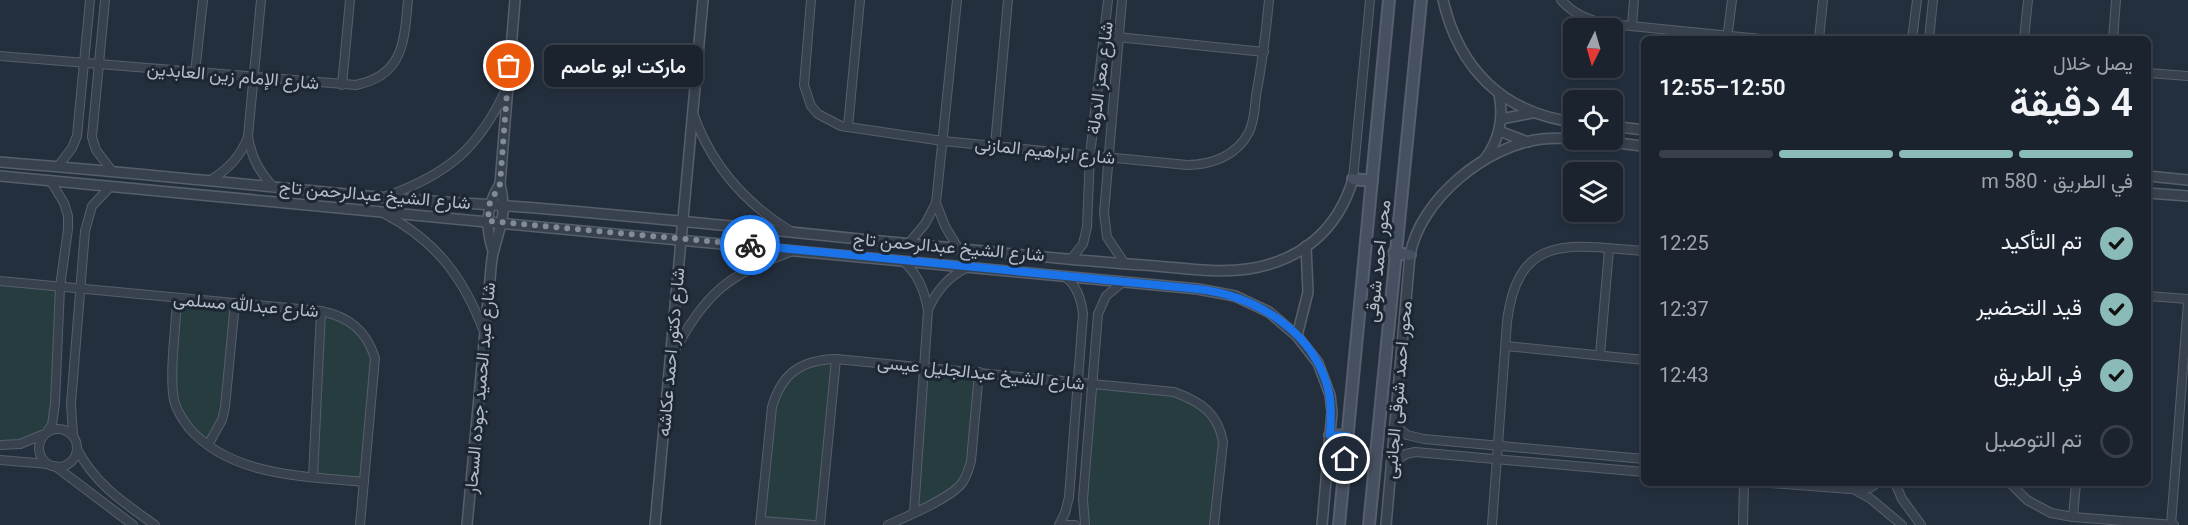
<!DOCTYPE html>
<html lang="ar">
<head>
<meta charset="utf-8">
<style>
	:root { --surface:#1b232e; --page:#242b36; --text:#f1f3f6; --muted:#a0a4aa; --line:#39404a; --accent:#8bbbb9 }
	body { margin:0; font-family:Roboto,Vazirmatn,sans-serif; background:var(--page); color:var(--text); direction:rtl; height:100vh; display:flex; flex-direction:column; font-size:22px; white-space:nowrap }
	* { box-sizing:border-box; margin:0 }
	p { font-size:20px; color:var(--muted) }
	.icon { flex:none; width:33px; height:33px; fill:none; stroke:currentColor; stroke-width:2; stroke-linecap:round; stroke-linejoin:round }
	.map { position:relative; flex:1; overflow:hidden; direction:ltr }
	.drawer { position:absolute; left:1641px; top:36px; width:510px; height:450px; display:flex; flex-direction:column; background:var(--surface); border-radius:9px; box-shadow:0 3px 9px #0003,0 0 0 2px var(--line); direction:rtl }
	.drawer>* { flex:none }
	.needle { width:39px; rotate:185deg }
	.tools { position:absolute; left:1563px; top:18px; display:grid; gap:12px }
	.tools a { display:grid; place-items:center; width:60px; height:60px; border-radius:9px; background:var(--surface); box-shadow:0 3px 9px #0003,0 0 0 2px var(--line); font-size:30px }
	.pin { position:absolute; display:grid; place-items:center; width:51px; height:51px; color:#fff; margin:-26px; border:3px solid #fff; border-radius:50%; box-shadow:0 2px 6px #0007 }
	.courier { position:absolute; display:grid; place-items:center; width:60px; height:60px; margin:-30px; border:4px solid #1a73e8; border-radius:50%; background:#fff; color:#222; box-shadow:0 2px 8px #0007 }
	.bubble { position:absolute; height:42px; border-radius:9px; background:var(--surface); box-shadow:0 3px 9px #0003,0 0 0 2px var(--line); font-size:20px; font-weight:600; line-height:42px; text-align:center; direction:rtl }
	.summary em { font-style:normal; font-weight:600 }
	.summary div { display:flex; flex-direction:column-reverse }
	.summary { display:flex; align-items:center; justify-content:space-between; height:102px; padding:0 18px }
	h1 { font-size:39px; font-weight:600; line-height:45px }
	.bar { display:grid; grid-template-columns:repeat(4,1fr); gap:9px 6px; align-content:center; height:72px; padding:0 18px }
	.bar i { height:8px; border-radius:4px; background:var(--line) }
	.bar .on { background:var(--accent) }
	.bar p { grid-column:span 4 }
	ol { padding:0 18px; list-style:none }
	li { display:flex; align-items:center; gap:18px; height:66px }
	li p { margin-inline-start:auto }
	li .icon { padding:6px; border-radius:50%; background:var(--accent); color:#111; stroke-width:4 }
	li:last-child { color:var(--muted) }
	li i { width:33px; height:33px; border:3px solid var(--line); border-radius:50% }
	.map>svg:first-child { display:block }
</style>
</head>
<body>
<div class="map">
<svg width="2188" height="525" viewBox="0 0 2188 525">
	<rect width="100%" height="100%" fill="#242f3e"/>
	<g fill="#263c3f">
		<polygon points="0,281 60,287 53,420 44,435 0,445"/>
		<polygon points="177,299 235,303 225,407 208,445 179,413 174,401"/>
		<polygon points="321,311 334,314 365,336 375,358 364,482 313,477"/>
		<polygon points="836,359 820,525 761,521 772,407 794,370"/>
		<polygon points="925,367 979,372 971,461 962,483 914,512"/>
		<polygon points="1092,384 1174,392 1200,403 1221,431 1214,525 1085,525"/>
	</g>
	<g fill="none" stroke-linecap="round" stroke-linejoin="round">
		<g stroke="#565f6c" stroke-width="10">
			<g id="minor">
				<polyline points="105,0 92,137 96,150 112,171"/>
				<path d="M261,0L248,136C251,157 259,171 273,187"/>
				<path d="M811,0L804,85L811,106L818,114L841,126L943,141L1187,165C1211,165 1237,156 1249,132C1254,122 1255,107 1256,96C1262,64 1266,32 1269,0"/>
				<polyline points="1122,0 1104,213 1107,237 1125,264"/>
				<path d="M1561,0C1573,13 1584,18 1601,23L1761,39"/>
				<polyline points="1632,26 1634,0"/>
				<polyline points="1117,37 1264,52"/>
				<polyline points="1727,39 1732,0"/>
				<polyline points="1819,39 1823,0"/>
				<polyline points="1912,39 1917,0"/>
				<polyline points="1929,39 1933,0"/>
				<polyline points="2024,39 2028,0"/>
				<polyline points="2113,39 2116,0"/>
				<path d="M0,56L356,85C404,75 404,42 408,0"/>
				<polyline points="195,73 203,0"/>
				<polyline points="2148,73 2188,76"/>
				<polyline points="342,85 350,0"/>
				<path d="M693,113C711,165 744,203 792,232"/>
				<polyline points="848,127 860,0"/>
				<polyline points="995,145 1008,0"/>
				<polyline points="59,165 72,148 77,136 90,0"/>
				<polyline points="1353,179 1370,0"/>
				<path d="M211,180C229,168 240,157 248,137"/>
				<path d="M384,197C447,175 479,149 507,87"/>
				<polyline points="936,203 945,226 958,248"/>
				<path d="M385,214C436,241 464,278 484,332"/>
				<polyline points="909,243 925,224 936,203 957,0"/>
				<polyline points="1071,259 1083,244 1087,227 1090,155 1108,0"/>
				<path d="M903,261C918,274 925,291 928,311L914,512"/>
				<path d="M0,281L321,311C349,317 366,330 375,358L360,525"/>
				<polyline points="2148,296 2188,299"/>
				<path d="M177,299C176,327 169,374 174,400C176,410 183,420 189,428C232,477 305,476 364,482"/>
				<path d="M928,310C936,291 949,276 968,267"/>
				<polyline points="1506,346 1644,360"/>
				<path d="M672,355C707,292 725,276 793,251"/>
				<polyline points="1600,355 1609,249"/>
				<polyline points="1394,425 1407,435 1424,439 1644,459"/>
				<circle cx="58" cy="448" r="19"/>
				<polyline points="46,433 52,425 55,403 60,287 68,229 68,216 64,203 50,180"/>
				<polyline points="73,435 71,404 85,231 92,206 111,186"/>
				<polyline points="0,445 20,444 42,435"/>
				<polyline points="208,445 222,420 225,407 235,303"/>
				<path d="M77,449C95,484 124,503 155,525"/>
				<polyline points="0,460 48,464"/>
				<polyline points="1391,464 1406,454 1415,452 1644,472"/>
				<polyline points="55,466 133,525"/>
				<polyline points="313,477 321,311"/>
				<polyline points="1770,483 1850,489"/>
				<polyline points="1895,483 1902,499 1921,525"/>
				<polyline points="2010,483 2027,500 2051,513 2073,517 2174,525"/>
				<polyline points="1855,490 1871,499 1902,525"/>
				<polyline points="1855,490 1870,488 1877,483"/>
				<polyline points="2073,517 2076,483"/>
				<polyline points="761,521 813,525"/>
				<path d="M760,525L772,407C782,373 801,360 836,359L1174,392C1201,402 1218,413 1223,442L1214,525"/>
				<polyline points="820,525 836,359"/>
				<path d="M888,525C906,517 951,498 962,483C967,476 969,469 971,461L979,372"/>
				<path d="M1059,525L1065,513L1069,497L1083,314C1081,299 1077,285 1064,276"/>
				<polyline points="1062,525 1075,525"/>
				<polyline points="1085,525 1083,499 1098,314 1106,296 1124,281"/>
				<path d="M1492,525L1507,322C1518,230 1573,246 1644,251"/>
				<polyline points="1743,525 1744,483"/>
				<polyline points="2171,525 2188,302"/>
			</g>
		</g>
		<g stroke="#565f6c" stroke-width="12">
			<g id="tertiary">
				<path d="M1443,0C1459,69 1503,113 1574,122"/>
				<polyline points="1501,119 1532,113"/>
				<polyline points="1612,126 1644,130"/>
				<polyline points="1499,131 1528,142"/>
				<path d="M1485,159C1499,140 1504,118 1499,94"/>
				<path d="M0,162C126,172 252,185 378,197C434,202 491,204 547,209C655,218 762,229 869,240C960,248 1051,259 1143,265C1177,267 1214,274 1248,269C1301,261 1338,230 1353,179"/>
				<polyline points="0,176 1198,289 1235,296 1269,312 1297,336 1318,363 1330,395 1332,412 1322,525"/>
				<polyline points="2148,176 2188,180"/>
				<polyline points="2148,193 2188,196"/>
				<path d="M493,251C485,227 486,206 500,184"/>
				<polyline points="1297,336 1308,292 1306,246"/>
				<path d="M467,525L490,279C491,270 491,259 494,250C501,222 507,214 500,184L515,0"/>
				<polyline points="655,525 703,0"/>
				<path d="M1386,525L1410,255C1420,199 1487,145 1542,139C1571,136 1615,143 1644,146"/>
			</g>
		</g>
		<g stroke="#565f6c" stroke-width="14">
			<g id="secondary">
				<polyline points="1353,179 1372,181"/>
				<polyline points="1394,253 1410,255"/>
				<polyline points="1330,435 1347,436"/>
				<polyline points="1339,525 1389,0"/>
				<path d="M1369,525C1385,350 1403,175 1421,0"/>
			</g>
		</g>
		<use href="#minor" stroke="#38414e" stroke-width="8"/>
		<use href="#tertiary" stroke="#38414e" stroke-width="9"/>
		<use href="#secondary" stroke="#465061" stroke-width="10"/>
	</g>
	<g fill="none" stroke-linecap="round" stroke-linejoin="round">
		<polyline stroke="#828b98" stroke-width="6" stroke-dasharray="0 10.8" points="509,66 500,184 489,205 488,221 750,245"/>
		<path stroke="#1a73e8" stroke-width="8" d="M750,245L1198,289C1256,296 1316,332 1329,393C1332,407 1331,421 1330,435L1347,436L1345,459"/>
	</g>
	<g text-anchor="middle" stroke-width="6" stroke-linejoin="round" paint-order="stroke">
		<g font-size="18" fill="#b4bcc9" stroke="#1d2633">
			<text transform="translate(233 76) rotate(5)" y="6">شارع الإمام زين العابدين</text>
			<text transform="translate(1100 78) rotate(-83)" y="6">شارع معز الدولة</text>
			<text transform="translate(1045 151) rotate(6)" y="6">شارع ابراهيم المازنى</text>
			<text transform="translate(375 195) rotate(5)" y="6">شارع الشيخ عبدالرحمن تاج</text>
			<text transform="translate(949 247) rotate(5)" y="6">شارع الشيخ عبدالرحمن تاج</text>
			<text transform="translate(1378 261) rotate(-84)" y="6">محور احمد شوقى</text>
			<text transform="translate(246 305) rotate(5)" y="6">شارع عبدالله مسلمى</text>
			<text transform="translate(671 352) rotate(-85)" y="6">شارع دكتور احمد عكاشه</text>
			<text transform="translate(981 373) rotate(6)" y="6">شارع الشيخ عبدالجليل عيسى</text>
			<text transform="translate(480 388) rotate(-85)" y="6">شارع عبد الحميد جوده السحار</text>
			<text transform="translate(1398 390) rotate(-85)" y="6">محور احمد شوقى الجانبى</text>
		</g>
	</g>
</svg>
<div class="tools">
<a><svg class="needle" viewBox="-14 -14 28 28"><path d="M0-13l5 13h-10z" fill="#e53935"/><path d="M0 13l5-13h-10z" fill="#a0a4aa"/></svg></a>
<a><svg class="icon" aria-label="locate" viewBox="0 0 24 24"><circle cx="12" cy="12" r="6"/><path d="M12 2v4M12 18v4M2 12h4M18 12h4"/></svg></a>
<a><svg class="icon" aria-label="layers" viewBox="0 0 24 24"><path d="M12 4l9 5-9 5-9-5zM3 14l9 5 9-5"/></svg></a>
</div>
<div class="pin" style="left:509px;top:66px;background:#ea580c"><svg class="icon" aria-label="bag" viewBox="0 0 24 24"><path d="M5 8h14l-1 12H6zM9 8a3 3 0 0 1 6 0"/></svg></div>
<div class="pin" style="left:1345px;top:459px;background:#1f2937"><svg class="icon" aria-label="home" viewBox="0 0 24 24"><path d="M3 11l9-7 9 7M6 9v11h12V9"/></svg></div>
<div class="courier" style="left:750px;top:245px"><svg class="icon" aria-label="bike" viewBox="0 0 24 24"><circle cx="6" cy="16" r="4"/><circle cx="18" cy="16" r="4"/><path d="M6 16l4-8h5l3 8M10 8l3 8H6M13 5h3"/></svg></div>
<div class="bubble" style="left:544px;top:45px;width:159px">ماركت ابو عاصم</div>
<section class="drawer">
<div class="summary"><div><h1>4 دقيقة</h1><p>يصل خلال</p></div><em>12:50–12:55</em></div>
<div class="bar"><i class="on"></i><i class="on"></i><i class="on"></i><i></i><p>في الطريق · 580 m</p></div>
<ol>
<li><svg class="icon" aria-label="check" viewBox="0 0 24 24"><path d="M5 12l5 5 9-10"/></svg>تم التأكيد<p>12:25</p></li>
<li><svg class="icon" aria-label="check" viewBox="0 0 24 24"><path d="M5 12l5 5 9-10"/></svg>قيد التحضير<p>12:37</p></li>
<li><svg class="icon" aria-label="check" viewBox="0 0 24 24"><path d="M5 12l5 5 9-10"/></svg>في الطريق<p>12:43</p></li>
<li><i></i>تم التوصيل</li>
</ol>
</section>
</div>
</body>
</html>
